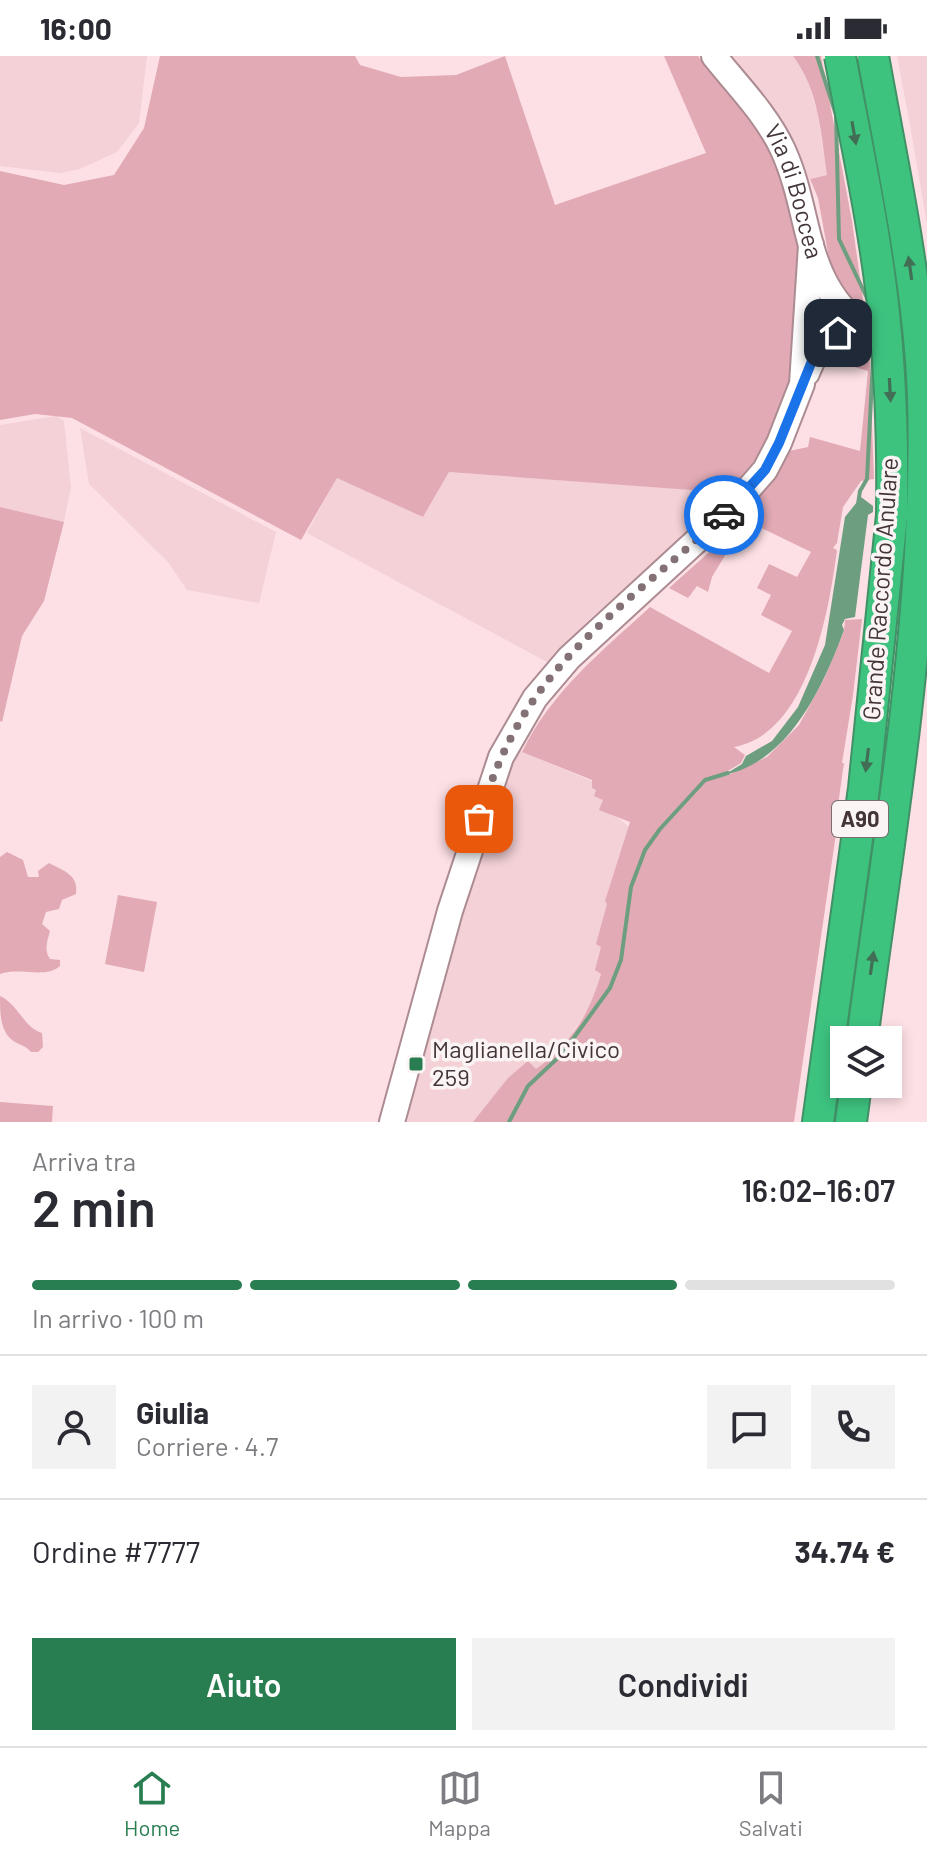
<!DOCTYPE html>
<html lang="it">
<head>
<meta charset="utf-8">
<style>
	:root { --surface:#fff; --page:#f2f2f3; --text:#2b2b33; --muted:#7c7c81; --line:#e1e1e2; --accent:#287e51 }
	body { margin:0; font-family:Barlow,sans-serif; background:var(--page); color:var(--text); height:100vh; display:flex; flex-direction:column; font-size:30px; white-space:nowrap }
	* { box-sizing:border-box; margin:0 }
	p { font-size:26px; color:var(--muted) }
	.icon { flex:none; width:44px; height:44px; fill:none; stroke:currentColor; stroke-width:2; stroke-linecap:round; stroke-linejoin:round }
	.map { position:relative; height:1066px; overflow:hidden }
	.drawer { display:flex; flex-direction:column; background:var(--surface); flex:1 }
	.drawer>* { flex:none }
	.tools { position:absolute; left:830px; top:970px; display:grid; gap:16px }
	.tools a { display:grid; place-items:center; width:72px; height:72px; border-radius:0px; background:var(--surface); box-shadow:0 4px 12px #0003; font-size:40px }
	.pin { position:absolute; display:grid; place-items:center; width:68px; height:68px; color:#fff; margin:-34px; border-radius:16px; box-shadow:0 4px 12px #0006 }
	.courier { position:absolute; display:grid; place-items:center; width:80px; height:80px; margin:-40px; border:6px solid #1a73e8; border-radius:50%; background:#fff; color:#222; box-shadow:0 2px 10px #0007 }
	.headline em { font-style:normal; font-weight:600 }
	.headline div { display:flex; flex-direction:column-reverse }
	.headline { display:flex; align-items:center; justify-content:space-between; height:136px; padding:0 32px }
	h1 { font-size:52px; font-weight:600; line-height:60px }
	.bar { display:grid; grid-template-columns:repeat(4,1fr); gap:12px 8px; align-content:center; height:96px; padding:0 32px }
	.bar i { height:10px; border-radius:6px; background:var(--line) }
	.bar .current { background:var(--accent) }
	.bar p { grid-column:span 4 }
	.line { display:flex; align-items:center; gap:20px; padding:0 32px; border-top:2px solid var(--line) }
	.line div { flex:1 }
	.round { display:grid; place-items:center; flex:none; width:84px; height:84px; border-radius:0px; background:var(--page) }
	.cta { display:flex; gap:16px; margin-top:auto; padding:16px 32px }
	.cta a { flex:1; height:92px; border-radius:0px; background:var(--accent); color:#fff; font-size:32px; font-weight:600; line-height:92px; text-align:center }
	.cta a+a { background:var(--page); color:var(--text) }
	.status { display:flex; justify-content:space-between; align-items:center; height:56px; padding:0 40px; background:var(--surface); direction:ltr }
	.status svg { height:22px; fill:currentColor }
	.menu { display:flex; justify-content:space-around; align-items:center; height:112px; border-top:2px solid var(--line); background:var(--surface); font-size:22px; color:var(--muted) }
	.menu a { display:grid; justify-items:center; gap:4px }
	.menu .current { color:var(--accent) }
	.map>svg:first-child { display:block }
</style>
</head>
<body>
<div class="status"><b>16:00</b><svg viewBox="0 0 49 12"><path d="M0 12V9h3v3zM5 12V6h3v6zM10 12V3h3v9zM15 12V0h3v12zM26 1h20v11H26zM47 4h2v5h-2z"/></svg></div>
<div class="map">
<svg width="927" height="1066" viewBox="0 0 927 1066">
	<rect width="100%" height="100%" fill="#fde0e5"/>
	<g fill="#f3d1d6">
		<polygon points="0,0 147,0 139,67 117,96 80,113 60,117 0,110"/>
		<polygon points="728,0 793,0 805,17 817,55 827,119 807,123 779,62"/>
		<polygon points="897,0 927,0 927,168 909,63"/>
		<polygon points="56,360 64,365 71,431 64,466 0,451 0,369"/>
		<polygon points="80,372 276,476 259,547 187,534 168,506 89,428"/>
		<polygon points="449,416 733,437 592,561 547,606 307,477 337,421 423,461"/>
		<polygon points="520,695 608,732 616,760 635,776 601,903 600,935 567,985 525,1023 487,1066 407,1066 429,972 461,858 513,700"/>
	</g>
	<g fill="#e2aab5">
		<polygon points="160,0 355,0 360,9 401,21 456,19 505,0 555,149 706,97 664,0 698,0 757,68 784,120 799,189 805,282 797,343 745,438 449,416 423,461 337,422 301,484 72,362 35,358 0,364 0,115 64,129 114,119 144,72"/>
		<path d="M793,0H821L852,165L865,257L846,244L831,213L818,142L810,123L827,119C821,78 819,34 793,0Z"/>
		<path d="M851,284L869,288L874,423L861,425L843,451L837,487L833,492L837,494C829,556 808,678 734,691L745,699L741,707L723,718L726,720L767,701L799,669L824,623L844,575L845,564L862,563L853,639L842,707H844L835,770L837,771L794,1066H473L508,1022L528,1005L536,1013C572,986 589,959 601,918L595,914L601,891L596,888L607,848L605,845L630,766L599,754L603,744L594,740L596,734L592,732V724L522,696C551,636 602,595 650,551L769,617L792,575L761,559L771,539L757,532L769,508L797,521L811,496L753,468L750,473L746,472L735,490L725,483L748,459L789,395L808,391L810,381L860,395L868,315L830,304L825,297Z"/>
		<polygon points="0,451 64,466 44,545 22,580 2,666 0,665"/>
		<polygon points="715,491 727,496 712,521 708,536 697,530 688,542 669,532"/>
		<path d="M7,796L23,804L28,821H39L38,815L49,807C64,815 79,819 76,838L62,844L59,853L46,856L42,868L50,875C47,886 44,894 50,903L60,904V910C46,923 21,911 0,918V801Z"/>
		<polygon points="118,839 157,846 144,916 105,908"/>
		<path d="M0,940C18,948 24,972 42,977L43,991L38,996H31C26,990 22,990 15,986C0,977 0,958 0,940Z"/>
		<polygon points="0,1046 53,1050 52,1066 0,1066"/>
	</g>
	<path fill="#6e9e80" d="M861,441L873,450V456L868,459L855,561L845,563L842,569L844,574C823,631 789,706 724,719L742,708L746,700L772,685L798,651L825,589L845,461Z"/>
	<g fill="none" stroke-linecap="round" stroke-linejoin="round">
		<g stroke="#6e9e80" stroke-width="4">
			<polyline points="817,0 836,59 839,183 868,244"/>
			<polyline points="858,448 860,435 867,423 873,303"/>
			<polyline points="509,1066 528,1030 562,998 610,932 621,904 631,831 645,794 660,773 705,724 728,717"/>
		</g>
		<g stroke="#ac8c92" stroke-width="28">
			<g id="secondary">
				<path id="s1" d="M714,0C738,30 767,59 783,94C813,160 801,227 867,274"/>
				<path d="M807,317C822,280 828,278 867,274"/>
				<polyline points="392,1066 450,855 501,701 535,642 569,602 731,453 765,414 779,387 802,328 811,189"/>
			</g>
		</g>
		<g stroke="#409166" stroke-width="34">
			<g id="highway">
				<path d="M862,984C885,809 915,634 922,457"/>
				<polyline points="818,1066 864,732 892,459"/>
				<polyline points="851,1066 856,1028"/>
			</g>
		</g>
		<use href="#secondary" stroke="#fff" stroke-width="24"/>
		<use href="#highway" stroke="#3ec37f" stroke-width="30"/>
		<g stroke="#409166" stroke-width="34" stroke-linecap="butt">
			<g id="highway-bridge">
				<path d="M840,0C856,86 875,171 884,258C891,325 893,392 892,459"/>
				<path d="M873,0C891,101 913,201 921,304C925,355 924,406 922,457"/>
			</g>
		</g>
		<use href="#highway-bridge" stroke="#3ec37f" stroke-width="30"/>
	</g>
	<defs><path id="oneway-solid" d="M-6-.8H1V-3.2L6.5 0L1 3.2V.8H-6Z" transform="scale(2)"/></defs>
	<g fill="#416e54">
		<use href="#oneway-solid" transform="translate(854 77) rotate(80)"/>
		<use href="#oneway-solid" transform="translate(910 212) rotate(-98)"/>
		<use href="#oneway-solid" transform="translate(890 334) rotate(87)"/>
		<use href="#oneway-solid" transform="translate(867 704) rotate(97)"/>
		<use href="#oneway-solid" transform="translate(872 907) rotate(-82)"/>
	</g>
	<g fill="none" stroke-linecap="round" stroke-linejoin="round">
		<path stroke="#847175" stroke-width="8" stroke-dasharray="0 14.4" d="M479,763C492,719 509,679 535,642C581,575 665,515 724,459"/>
		<polyline stroke="#1a73e8" stroke-width="10" points="724,459 765,414 779,387 818,290 838,277"/>
	</g>
	<rect fill="#287e51" stroke="#fbf4f5" stroke-width="3" x="408" y="1000" width="16" height="16" rx="4"/>
	<g text-anchor="middle" stroke-width="7" stroke-linejoin="round" paint-order="stroke">
		<rect fill="#fbf4f5" stroke="#7a6e71" stroke-width="2" x="832" y="745" width="56" height="36" rx="6"/>
		<g font-size="22" font-weight="bold" fill="#433538">
			<text x="860" y="771">A90</text>
		</g>
		<g font-size="24" fill="#433538" stroke="#fbf4f5">
			<text dy="8" stroke="none"><textPath href="#s1" startOffset="160">Via di Boccea</textPath></text>
			<text transform="translate(881 533) rotate(-86)" y="8">Grande Raccordo Anulare</text>
		</g>
		<g font-size="24" fill="#433538" stroke="#fbf4f5" text-anchor="start">
			<text x="432" y="1002">Maglianella/Civico<tspan x="432" dy="28">259</tspan></text>
		</g>
	</g>
</svg>
<div class="tools">
<a><svg class="icon" aria-label="layers" viewBox="0 0 24 24"><path d="M12 4l9 5-9 5-9-5zM3 14l9 5 9-5"/></svg></a>
</div>
<div class="pin" style="left:479px;top:763px;background:#ea580c"><svg class="icon" aria-label="bag" viewBox="0 0 24 24"><path d="M5 8h14l-1 12H6zM9 8a3 3 0 0 1 6 0"/></svg></div>
<div class="pin" style="left:838px;top:277px;background:#1f2937"><svg class="icon" aria-label="home" viewBox="0 0 24 24"><path d="M3 11l9-7 9 7M6 9v11h12V9"/></svg></div>
<div class="courier" style="left:724px;top:459px"><svg class="icon" aria-label="car" viewBox="0 0 24 24"><path d="M5 17H2v-5l4-1 3-4h7l3 4 3 1v5h-3M9 17h6M6 11h13"/><circle cx="7" cy="17" r="2"/><circle cx="17" cy="17" r="2"/></svg></div>
</div>
<section class="drawer">
<div class="headline"><div><h1>2 min</h1><p>Arriva tra</p></div><em>16:02–16:07</em></div>
<div class="bar"><i class="current"></i><i class="current"></i><i class="current"></i><i></i><p>In arrivo · 100 m</p></div>
<div class="line" style="height:144px"><a class="round"><svg class="icon" aria-label="person" viewBox="0 0 24 24"><circle cx="12" cy="8" r="4"/><path d="M4 21q1-7 8-7t8 7"/></svg></a><div><b>Giulia</b><p>Corriere · 4.7</p></div><a class="round"><svg class="icon" aria-label="chat" viewBox="0 0 24 24"><path d="M4 5h16v11H9l-5 4z"/></svg></a><a class="round"><svg class="icon" aria-label="phone" viewBox="0 0 24 24"><path d="M5 4h4l2 5-3 2q2 4 5 5l2-3 5 2v4C11 20 4 13 5 4z"/></svg></a></div>
<div class="line" style="height:104px"><div>Ordine #7777</div><b>34.74 €</b></div>
<div class="cta"><a>Aiuto</a><a>Condividi</a></div>
</section>
<nav class="menu">
<a class="current"><svg class="icon" aria-label="home" viewBox="0 0 24 24"><path d="M3 11l9-7 9 7M6 9v11h12V9"/></svg>Home</a>
<a><svg class="icon" aria-label="map" viewBox="0 0 24 24"><path d="M3 6l6-2 6 2 6-2v14l-6 2-6-2-6 2zM9 4v14M15 6v14"/></svg>Mappa</a>
<a><svg class="icon" aria-label="saved" viewBox="0 0 24 24"><path d="M7 4h10v16l-5-4-5 4z"/></svg>Salvati</a>
</nav>
</body>
</html>
